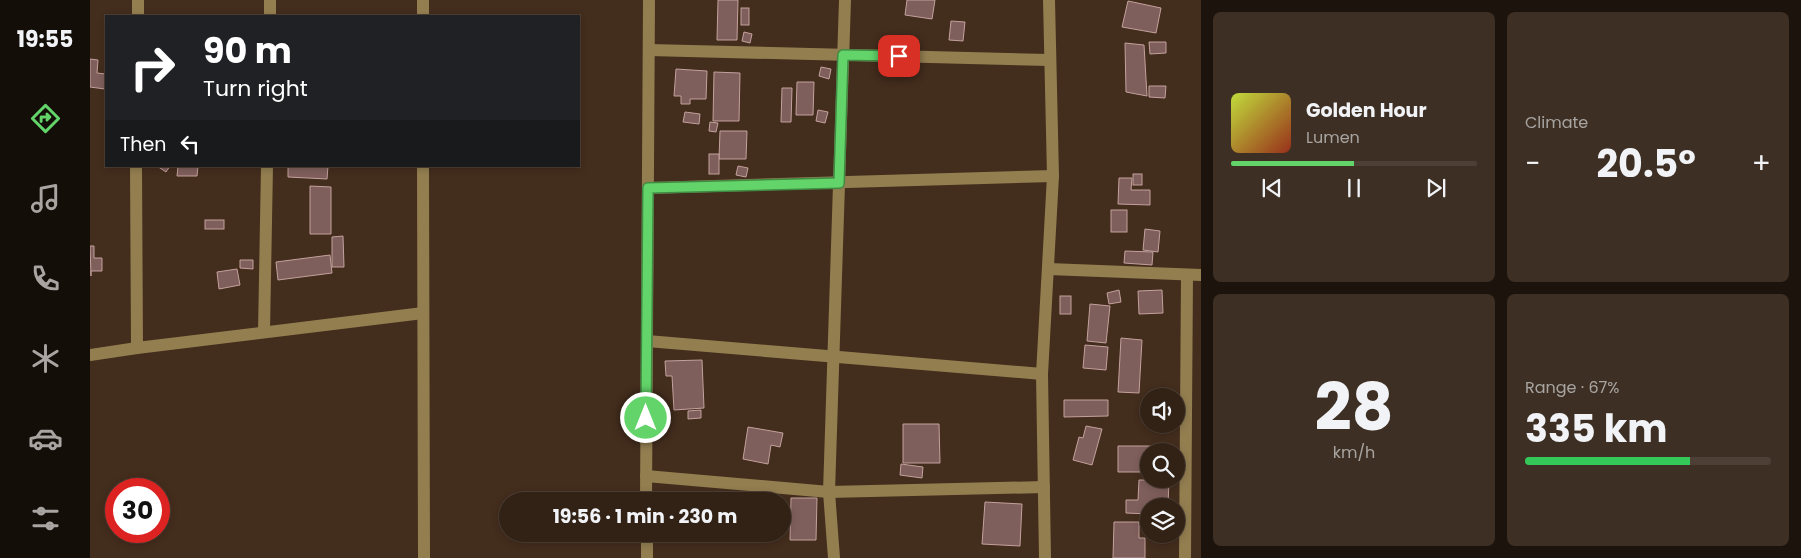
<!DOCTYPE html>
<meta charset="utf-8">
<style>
body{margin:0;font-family:Poppins,sans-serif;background:#3d2f23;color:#f1f3f6;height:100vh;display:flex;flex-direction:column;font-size:19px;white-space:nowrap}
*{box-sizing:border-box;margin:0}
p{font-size:16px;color:#a8a4a1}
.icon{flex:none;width:28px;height:28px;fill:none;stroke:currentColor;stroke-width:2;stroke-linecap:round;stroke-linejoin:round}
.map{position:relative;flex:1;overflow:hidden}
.drawer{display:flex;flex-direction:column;gap:12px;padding:12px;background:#1c130c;width:600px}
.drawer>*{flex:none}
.top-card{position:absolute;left:15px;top:15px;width:475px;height:152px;border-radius:0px;box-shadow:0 2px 8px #0003,0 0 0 1px #4d3f35;background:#202124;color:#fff;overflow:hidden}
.controls{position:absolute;left:1050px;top:388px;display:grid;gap:10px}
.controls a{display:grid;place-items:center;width:45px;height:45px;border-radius:50%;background:#322216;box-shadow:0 2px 8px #0003,0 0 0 1px #4d3f35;font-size:25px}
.speed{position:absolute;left:15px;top:478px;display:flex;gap:10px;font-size:25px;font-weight:700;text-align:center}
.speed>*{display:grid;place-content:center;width:65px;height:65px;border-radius:50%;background:#322216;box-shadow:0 2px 8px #0003,0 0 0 1px #4d3f35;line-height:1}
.speed .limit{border:8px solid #d22;background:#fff;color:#111}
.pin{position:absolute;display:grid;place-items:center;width:42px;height:42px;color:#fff;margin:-21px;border-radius:10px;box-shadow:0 2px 8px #0006}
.me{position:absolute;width:55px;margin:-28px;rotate:0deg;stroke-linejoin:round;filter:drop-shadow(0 0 4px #0008)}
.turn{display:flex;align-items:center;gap:18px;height:105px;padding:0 15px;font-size:22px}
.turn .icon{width:65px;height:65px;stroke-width:2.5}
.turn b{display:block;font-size:35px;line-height:42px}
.then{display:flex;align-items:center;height:48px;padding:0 15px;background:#0003;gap:10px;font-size:19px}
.big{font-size:38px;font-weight:700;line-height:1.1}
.drawer .tile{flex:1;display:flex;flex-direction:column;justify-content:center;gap:8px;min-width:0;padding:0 18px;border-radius:8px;background:#3d2f23}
.drawer .dial{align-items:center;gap:0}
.dial b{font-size:65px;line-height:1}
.song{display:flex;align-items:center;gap:15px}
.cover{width:60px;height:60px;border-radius:8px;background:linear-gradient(135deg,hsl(70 70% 55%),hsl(10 70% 35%))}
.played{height:5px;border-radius:2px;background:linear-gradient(90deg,#62d469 50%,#4d3f35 50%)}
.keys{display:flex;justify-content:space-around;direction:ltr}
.heat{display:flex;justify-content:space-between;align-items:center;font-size:28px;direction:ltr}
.charge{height:8px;border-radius:4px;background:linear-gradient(90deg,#34c759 67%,#4d3f35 0)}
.drawer .tiles{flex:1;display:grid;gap:12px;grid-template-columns:repeat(2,1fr)}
.trip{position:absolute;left:409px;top:492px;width:292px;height:50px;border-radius:25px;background:#322216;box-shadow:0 2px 8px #0003,0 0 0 1px #4d3f35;font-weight:700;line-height:50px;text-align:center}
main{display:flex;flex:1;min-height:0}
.tabs{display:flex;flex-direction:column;width:90px;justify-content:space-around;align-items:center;background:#140e09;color:#a8a4a1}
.tabs .icon{width:35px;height:35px}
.tabs .active{color:#62d469}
.tabs b{font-size:22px;color:#f1f3f6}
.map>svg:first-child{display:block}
</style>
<main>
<nav class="tabs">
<b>19:55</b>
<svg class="icon active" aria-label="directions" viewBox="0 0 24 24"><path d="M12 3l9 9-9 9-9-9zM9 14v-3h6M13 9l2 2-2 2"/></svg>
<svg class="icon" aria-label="music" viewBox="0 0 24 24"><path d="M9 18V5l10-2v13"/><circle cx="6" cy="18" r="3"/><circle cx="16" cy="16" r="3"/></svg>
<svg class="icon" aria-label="phone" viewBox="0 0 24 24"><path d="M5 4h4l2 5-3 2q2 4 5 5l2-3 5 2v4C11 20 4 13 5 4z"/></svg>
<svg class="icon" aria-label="climate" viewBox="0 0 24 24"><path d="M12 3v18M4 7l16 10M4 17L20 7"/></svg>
<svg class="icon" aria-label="car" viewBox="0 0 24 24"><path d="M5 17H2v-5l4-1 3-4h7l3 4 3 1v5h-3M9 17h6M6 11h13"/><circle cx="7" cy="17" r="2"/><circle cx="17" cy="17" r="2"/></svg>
<svg class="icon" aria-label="filters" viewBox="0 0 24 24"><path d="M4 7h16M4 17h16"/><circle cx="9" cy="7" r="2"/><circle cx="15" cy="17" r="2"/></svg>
</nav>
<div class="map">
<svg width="1111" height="558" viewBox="0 0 1111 558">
<rect width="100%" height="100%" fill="#432d1d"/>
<g fill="#7f5f5c" stroke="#c4a19d">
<path d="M628,0H648L647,40H627Z"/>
<path d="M817,0H845L842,19L815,15Z"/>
<path d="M1038,1L1071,8L1066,33L1032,27Z"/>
<rect x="651" y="8" width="8" height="17"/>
<path d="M861,21L875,22L873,41L859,40Z"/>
<path d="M654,32L662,34L660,43L652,41Z"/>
<path d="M1059,42H1076V53L1060,54Z"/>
<path d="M1035,43L1054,45L1057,96L1036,92Z"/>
<path d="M0,59L8,60L7,73L16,74L15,89L0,87Z"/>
<path d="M731,67L741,69L739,79L729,76Z"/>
<path d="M586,69L617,71L616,99H600V104H591V96H584Z"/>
<path d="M624,72L650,73L649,121H623Z"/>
<path d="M707,82H724L723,115H706Z"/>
<path d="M1059,86H1076L1075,98L1059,97Z"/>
<path d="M692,88H702L701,122H691Z"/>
<path d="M728,110L738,112L735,123L726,121Z"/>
<path d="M595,112L610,114L609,124L593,122Z"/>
<path d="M620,122L628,123L626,132L619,131Z"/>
<path d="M630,131H657L656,159H629Z"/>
<rect x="619" y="154" width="10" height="20"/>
<path d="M67,166H80L76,172Z"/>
<path d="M88,166H108L107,176H87Z"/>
<path d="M198,166H238L237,179L198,177Z"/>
<path d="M648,166L658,168L656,177L646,175Z"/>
<rect x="1043" y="174" width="9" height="11"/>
<path d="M1029,178H1042L1041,190H1060V205L1028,204Z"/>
<path d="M220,186L241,187V234H220Z"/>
<rect x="1021" y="210" width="16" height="22"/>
<rect x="115" y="220" width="19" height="9"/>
<path d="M1055,229L1070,231L1068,252L1053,250Z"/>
<path d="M253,236L254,267H242V237Z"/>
<path d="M0,246H4V258H12V271H1V276Z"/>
<path d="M1035,251L1063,252L1062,265L1034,263Z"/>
<path d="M240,255L242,273L188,280L186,262Z"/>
<path d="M150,260H163V269L150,268Z"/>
<path d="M147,269L150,285L129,289L127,272Z"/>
<path d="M1029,290L1031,302L1019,304L1017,293Z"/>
<path d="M1072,290L1073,313L1049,314L1048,291Z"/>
<rect x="970" y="296" width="11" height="18"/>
<path d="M1000,304L1020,306L1016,343L997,341Z"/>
<path d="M1031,338L1052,340L1049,393L1028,392Z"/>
<path d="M995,345L1018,347L1016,370L993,368Z"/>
<path d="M612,360L614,408L584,410L582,376H576L575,361Z"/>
<path d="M974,400H1018V416L974,417Z"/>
<path d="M611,410V418L598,419V411Z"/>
<path d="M813,424H849L850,463H813Z"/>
<path d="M996,426L1012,429L1002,465L983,460L989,437L993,438Z"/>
<path d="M658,427L693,433L690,447L681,445L678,464L653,459Z"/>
<path d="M1028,446H1062V451H1059V472H1028Z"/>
<path d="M811,464L833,467L832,478L810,475Z"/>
<path d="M1049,480H1079L1078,506H1059V514L1036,513V500H1048Z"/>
<path d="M701,498H727L726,540H700Z"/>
<path d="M895,502L932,504L930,546L892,544Z"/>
<path d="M1024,522H1049V538H1055V558H1023Z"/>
</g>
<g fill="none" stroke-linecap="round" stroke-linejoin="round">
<g stroke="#937e50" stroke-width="12">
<path d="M333,0V16"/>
<path d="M48,16V0"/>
<path d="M180,16V0"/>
<path d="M559,50L959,60"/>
<path d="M46,166L47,348"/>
<path d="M333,166L334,558"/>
<path d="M558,188L963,176"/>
<path d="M959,269L1111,275"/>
<path d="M174,332L177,166"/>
<path d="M557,341L952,374"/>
<path d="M0,355L47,348L333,313"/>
<path d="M556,476L739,492L954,487"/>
<path d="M556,501L559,0"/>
<path d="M557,534V558"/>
<path d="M744,558L739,492L755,0"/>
<path d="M955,558L952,374L963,176L959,0"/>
<path d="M1095,558L1097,275"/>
</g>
</g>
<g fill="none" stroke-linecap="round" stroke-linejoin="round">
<defs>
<path id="route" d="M556,418L558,188L749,183L753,55L809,56"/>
</defs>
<use href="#route" stroke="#408a44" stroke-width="12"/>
<use href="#route" stroke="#62d469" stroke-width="9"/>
</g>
</svg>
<div class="controls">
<a><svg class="icon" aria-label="sound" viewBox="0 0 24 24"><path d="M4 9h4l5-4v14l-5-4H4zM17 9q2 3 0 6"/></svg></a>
<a><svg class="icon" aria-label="search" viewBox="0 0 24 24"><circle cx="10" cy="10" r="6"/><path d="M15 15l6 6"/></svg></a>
<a><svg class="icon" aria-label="layers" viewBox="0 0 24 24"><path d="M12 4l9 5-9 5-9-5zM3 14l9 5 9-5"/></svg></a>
</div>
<div class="speed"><div class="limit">30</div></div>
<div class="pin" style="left:809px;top:56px;background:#d93025"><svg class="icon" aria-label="arrive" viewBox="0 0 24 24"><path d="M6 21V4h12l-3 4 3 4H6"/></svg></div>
<svg class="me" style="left:556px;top:418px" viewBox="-20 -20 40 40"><circle r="17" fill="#62d469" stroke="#fff" stroke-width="3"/><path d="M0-11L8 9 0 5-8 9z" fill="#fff"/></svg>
<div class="trip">19:56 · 1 min · 230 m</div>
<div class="top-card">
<div class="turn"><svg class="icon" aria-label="right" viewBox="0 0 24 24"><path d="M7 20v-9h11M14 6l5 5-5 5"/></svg><div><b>90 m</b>Turn right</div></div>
<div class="then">Then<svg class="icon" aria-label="left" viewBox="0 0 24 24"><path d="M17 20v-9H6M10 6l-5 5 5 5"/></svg></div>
</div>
</div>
<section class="drawer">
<div class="tiles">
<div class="tile">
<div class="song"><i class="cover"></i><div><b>Golden Hour</b><p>Lumen</p></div></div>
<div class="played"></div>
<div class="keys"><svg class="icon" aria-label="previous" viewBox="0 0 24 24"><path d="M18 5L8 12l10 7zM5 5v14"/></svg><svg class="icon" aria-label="pause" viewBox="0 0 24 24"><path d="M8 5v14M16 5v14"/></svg><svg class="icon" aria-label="next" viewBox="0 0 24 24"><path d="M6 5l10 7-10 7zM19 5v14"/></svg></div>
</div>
<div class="tile"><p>Climate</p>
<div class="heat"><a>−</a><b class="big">20.5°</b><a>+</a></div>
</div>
<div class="tile dial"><b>28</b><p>km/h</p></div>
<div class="tile"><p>Range · 67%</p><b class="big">335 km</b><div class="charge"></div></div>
</div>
</section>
</main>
